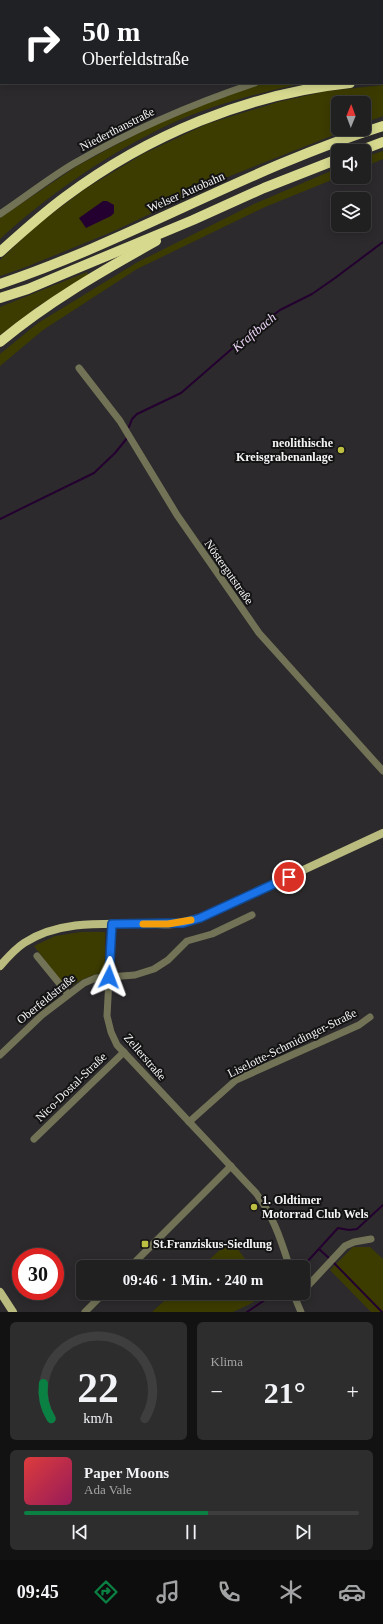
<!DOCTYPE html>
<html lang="de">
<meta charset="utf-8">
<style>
body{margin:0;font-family:"Times New Roman",serif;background:#2d2d2e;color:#f1f3f6;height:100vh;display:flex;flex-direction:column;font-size:15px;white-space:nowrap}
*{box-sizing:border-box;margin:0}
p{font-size:13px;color:#a2a3a5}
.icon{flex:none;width:22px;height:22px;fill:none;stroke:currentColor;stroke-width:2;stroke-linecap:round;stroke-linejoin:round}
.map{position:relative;height:1312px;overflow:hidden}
.side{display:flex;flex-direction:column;gap:10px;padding:10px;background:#121212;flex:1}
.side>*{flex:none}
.guide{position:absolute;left:0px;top:0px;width:383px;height:84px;box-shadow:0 2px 10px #0003,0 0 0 1px #3e3e3f;background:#202124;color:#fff;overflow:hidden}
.needle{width:26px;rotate:1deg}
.fabs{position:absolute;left:331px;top:96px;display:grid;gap:8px}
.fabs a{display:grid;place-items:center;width:40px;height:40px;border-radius:6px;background:#212021;box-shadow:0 2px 10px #0003,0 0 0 1px #3e3e3f;font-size:20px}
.speed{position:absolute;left:12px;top:1248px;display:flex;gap:8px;font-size:20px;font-weight:700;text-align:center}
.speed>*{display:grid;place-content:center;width:52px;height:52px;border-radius:50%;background:#212021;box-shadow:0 2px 10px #0003,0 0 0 1px #3e3e3f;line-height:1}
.speed .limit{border:6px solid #d22;background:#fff;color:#111}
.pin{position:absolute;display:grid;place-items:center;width:34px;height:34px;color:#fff;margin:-17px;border:2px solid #fff;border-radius:50%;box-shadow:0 1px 4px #0007}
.me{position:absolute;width:44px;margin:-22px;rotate:3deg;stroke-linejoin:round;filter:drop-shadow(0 0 3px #0008)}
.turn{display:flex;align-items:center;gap:14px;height:84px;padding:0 16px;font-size:18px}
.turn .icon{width:52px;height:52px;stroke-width:2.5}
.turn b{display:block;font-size:28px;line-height:34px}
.big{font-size:30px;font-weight:700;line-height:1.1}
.side .tile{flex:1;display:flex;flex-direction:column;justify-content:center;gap:6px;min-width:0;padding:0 14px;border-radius:6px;background:#2d2d2e}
.side .dial{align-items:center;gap:0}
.dial svg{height:104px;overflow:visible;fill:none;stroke:#3e3e3f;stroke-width:7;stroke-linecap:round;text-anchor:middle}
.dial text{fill:#f1f3f6;stroke:none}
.song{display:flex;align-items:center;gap:12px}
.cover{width:48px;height:48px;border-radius:6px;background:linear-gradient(135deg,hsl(0 70% 55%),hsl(330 70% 35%))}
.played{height:4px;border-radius:2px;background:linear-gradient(90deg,#0b8043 55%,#3e3e3f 55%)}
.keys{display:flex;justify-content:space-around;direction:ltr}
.heat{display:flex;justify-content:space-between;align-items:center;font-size:22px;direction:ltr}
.side .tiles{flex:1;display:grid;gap:10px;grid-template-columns:1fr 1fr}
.tile:last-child{grid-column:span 2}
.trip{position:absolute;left:76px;top:1260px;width:234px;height:40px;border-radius:6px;background:#212021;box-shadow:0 2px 10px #0003,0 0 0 1px #3e3e3f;font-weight:700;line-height:40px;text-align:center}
.dock{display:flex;height:64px;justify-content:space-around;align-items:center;background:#0d0d0d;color:#a2a3a5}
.dock .icon{width:28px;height:28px}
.dock .current{color:#0b8043}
.dock b{font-size:18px;color:#f1f3f6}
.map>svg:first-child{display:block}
</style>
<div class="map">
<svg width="383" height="1312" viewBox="0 0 383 1312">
<rect width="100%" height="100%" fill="#2c2a2c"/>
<g fill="#3c3c01">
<path d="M263,83H303C258,93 212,105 170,124C109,153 50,193 0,239V218L77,166L112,147L180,112L250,86Z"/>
<path d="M383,85V116L364,123V103H338V129H349L230,176L114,231L26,267L0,276V260L37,225L85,189L143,154L207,124L278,102L327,91Z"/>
<path d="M383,151V159L364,167V157Z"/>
<path d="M338,168L339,177L265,207L137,269L43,330L0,366V354L38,323L136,263L254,204Z"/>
<path d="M87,272L88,275L37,307L0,335V307Z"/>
<path d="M81,932H105V972C90,975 80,980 67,989L34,946L55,936Z"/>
<path d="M231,1240L251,1267H201Z"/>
<path d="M353,1247H370L383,1259V1312H371L330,1270Z"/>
<path d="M173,1293H267L250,1304L233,1312H152Z"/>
</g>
<path fill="#240030" d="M103,201H107L114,205V213L111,216L86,228L79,218Z"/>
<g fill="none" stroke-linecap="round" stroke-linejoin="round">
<g stroke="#240030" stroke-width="2">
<path d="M129,427L132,419L137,414L181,393L250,333L280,310L312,294L335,278L383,242"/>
<path d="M0,519L94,473L115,453L128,437"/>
<path d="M319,1249L330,1259"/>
<path d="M333,1262L382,1312"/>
<path d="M303,1270L306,1263L338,1228L349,1230L357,1229L383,1205"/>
<path d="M247,1312L275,1293"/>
</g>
<g stroke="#727356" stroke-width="7">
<path d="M382,59H383"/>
<path d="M0,214C24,198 48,179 73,164C130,131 192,104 255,83"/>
<path d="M79,368L120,421L177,515L259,633L383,771"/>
<path d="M112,924L107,1016L111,1032L117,1045L256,1193C272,1214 280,1237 288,1262V1267"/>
<path d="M37,956L68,994"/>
<path d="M0,1055L42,1015L84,983L96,978L135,975L154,969L168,960L187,941L212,934L252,915"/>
<path d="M189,1122L236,1080L359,1025L370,1017"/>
<path d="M34,1139L124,1052"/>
<path d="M130,1267L231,1166"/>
<path d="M303,1291L345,1246L354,1242L371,1239"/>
<path d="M293,1293L301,1312"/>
<path d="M85,1312L104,1293"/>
</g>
<g stroke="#babc7f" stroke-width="8">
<path d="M0,966C7,958 15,949 24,943C60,919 108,924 149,924C160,924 171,925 182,923C188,922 194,919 200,918L383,833"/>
<path d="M0,1292L13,1312"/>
</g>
<g stroke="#d6d98e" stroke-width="10">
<path d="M382,80H383"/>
<path d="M359,151L383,142"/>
<path d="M0,252C21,233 42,214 65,197C148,135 247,94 350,83"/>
<path d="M0,284C131,240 251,167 383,126"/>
<path d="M0,298L28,289L73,270L193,220L264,188L338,159"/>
<path d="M0,342C48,302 102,271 156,241"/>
</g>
</g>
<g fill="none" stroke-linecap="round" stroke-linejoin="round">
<defs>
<path id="route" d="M109,977L112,924L183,923L200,918L289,877"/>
</defs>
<use href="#route" stroke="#114b97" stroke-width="10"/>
<use href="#route" stroke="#1a73e8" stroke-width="7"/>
<path stroke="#f59e0b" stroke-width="7" d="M143,924H168L191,920"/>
</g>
<g fill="#bdbf43" stroke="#141314" stroke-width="1.5">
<circle cx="341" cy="450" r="4"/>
<circle cx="254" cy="1207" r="4"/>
<rect x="141" y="1240" width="8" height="8" rx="2"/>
</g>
<g text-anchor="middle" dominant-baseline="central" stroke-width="4" stroke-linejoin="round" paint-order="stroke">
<g font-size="12" fill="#f5f4f6" stroke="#141314">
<text transform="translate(117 129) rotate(-27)">Niederthanstraße</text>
<text transform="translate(186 192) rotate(-24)">Welser Autobahn</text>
<text transform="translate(229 572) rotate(55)">Nöstergutstraße</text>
<text transform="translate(46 999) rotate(-39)">Oberfeldstraße</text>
<text transform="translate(292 1043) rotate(-26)">Liselotte-Schmidinger-Straße</text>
<text transform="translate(145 1057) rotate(49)">Zellerstraße</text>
<text transform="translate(71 1087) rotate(-44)">Nico-Dostal-Straße</text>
</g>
<g font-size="12" font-weight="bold" fill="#f5f4f6" stroke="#141314" text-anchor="start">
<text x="333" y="443" text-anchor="end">neolithische<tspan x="333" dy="14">Kreisgrabenanlage</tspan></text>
<text x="262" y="1200">1. Oldtimer<tspan x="262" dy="14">Motorrad Club Wels</tspan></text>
<text x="153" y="1244">St.Franziskus-Siedlung</text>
</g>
<g font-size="13" font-style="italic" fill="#ebd5f5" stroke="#141314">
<text transform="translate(254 332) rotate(-40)">Kraftbach</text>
</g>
</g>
</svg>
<div class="fabs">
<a><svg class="needle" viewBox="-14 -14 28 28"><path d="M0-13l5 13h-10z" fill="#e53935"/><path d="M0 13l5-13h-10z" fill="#a2a3a5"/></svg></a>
<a><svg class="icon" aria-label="sound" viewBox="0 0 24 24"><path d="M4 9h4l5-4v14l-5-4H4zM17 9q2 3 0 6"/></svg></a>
<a><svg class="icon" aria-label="layers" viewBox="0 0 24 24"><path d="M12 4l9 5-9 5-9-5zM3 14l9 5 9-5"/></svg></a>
</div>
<div class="speed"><div class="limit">30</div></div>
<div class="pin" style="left:289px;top:877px;background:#d93025"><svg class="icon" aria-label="arrive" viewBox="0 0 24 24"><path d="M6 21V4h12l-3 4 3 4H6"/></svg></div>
<svg class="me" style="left:109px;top:977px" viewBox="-20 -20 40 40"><path d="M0-17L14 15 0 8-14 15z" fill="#1a73e8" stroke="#fff" stroke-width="4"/></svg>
<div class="trip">09:46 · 1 Min. · 240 m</div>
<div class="guide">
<div class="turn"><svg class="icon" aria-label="right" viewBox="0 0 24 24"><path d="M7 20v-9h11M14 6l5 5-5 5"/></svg><div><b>50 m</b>Oberfeldstraße</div></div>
</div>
</div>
<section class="side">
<div class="tiles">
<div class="tile dial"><svg viewBox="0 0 100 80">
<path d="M14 69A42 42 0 1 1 86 69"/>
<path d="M14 69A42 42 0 0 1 8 42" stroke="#0b8043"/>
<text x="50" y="56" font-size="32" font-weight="700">22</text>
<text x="50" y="72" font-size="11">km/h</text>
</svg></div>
<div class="tile"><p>Klima</p>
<div class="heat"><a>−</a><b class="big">21°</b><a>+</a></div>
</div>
<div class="tile">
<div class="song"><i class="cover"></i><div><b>Paper Moons</b><p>Ada Vale</p></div></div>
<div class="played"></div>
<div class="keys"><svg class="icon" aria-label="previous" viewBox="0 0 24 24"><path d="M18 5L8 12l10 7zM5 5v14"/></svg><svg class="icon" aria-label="pause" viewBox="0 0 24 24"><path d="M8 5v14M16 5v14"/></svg><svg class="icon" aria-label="next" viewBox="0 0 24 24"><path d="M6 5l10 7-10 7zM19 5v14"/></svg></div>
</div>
</div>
</section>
<nav class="dock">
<b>09:45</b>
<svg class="icon current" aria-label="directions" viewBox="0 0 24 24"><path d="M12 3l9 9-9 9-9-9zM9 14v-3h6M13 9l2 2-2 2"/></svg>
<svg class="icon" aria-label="music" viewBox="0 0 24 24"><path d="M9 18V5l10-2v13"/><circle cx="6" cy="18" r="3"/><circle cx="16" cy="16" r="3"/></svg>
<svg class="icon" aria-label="phone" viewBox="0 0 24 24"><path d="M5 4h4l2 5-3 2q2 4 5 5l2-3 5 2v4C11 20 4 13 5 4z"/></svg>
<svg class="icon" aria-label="climate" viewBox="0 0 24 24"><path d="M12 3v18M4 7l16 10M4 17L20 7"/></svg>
<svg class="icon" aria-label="car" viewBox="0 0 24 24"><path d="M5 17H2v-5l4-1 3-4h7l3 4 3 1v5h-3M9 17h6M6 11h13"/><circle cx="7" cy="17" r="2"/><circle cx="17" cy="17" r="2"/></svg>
</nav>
